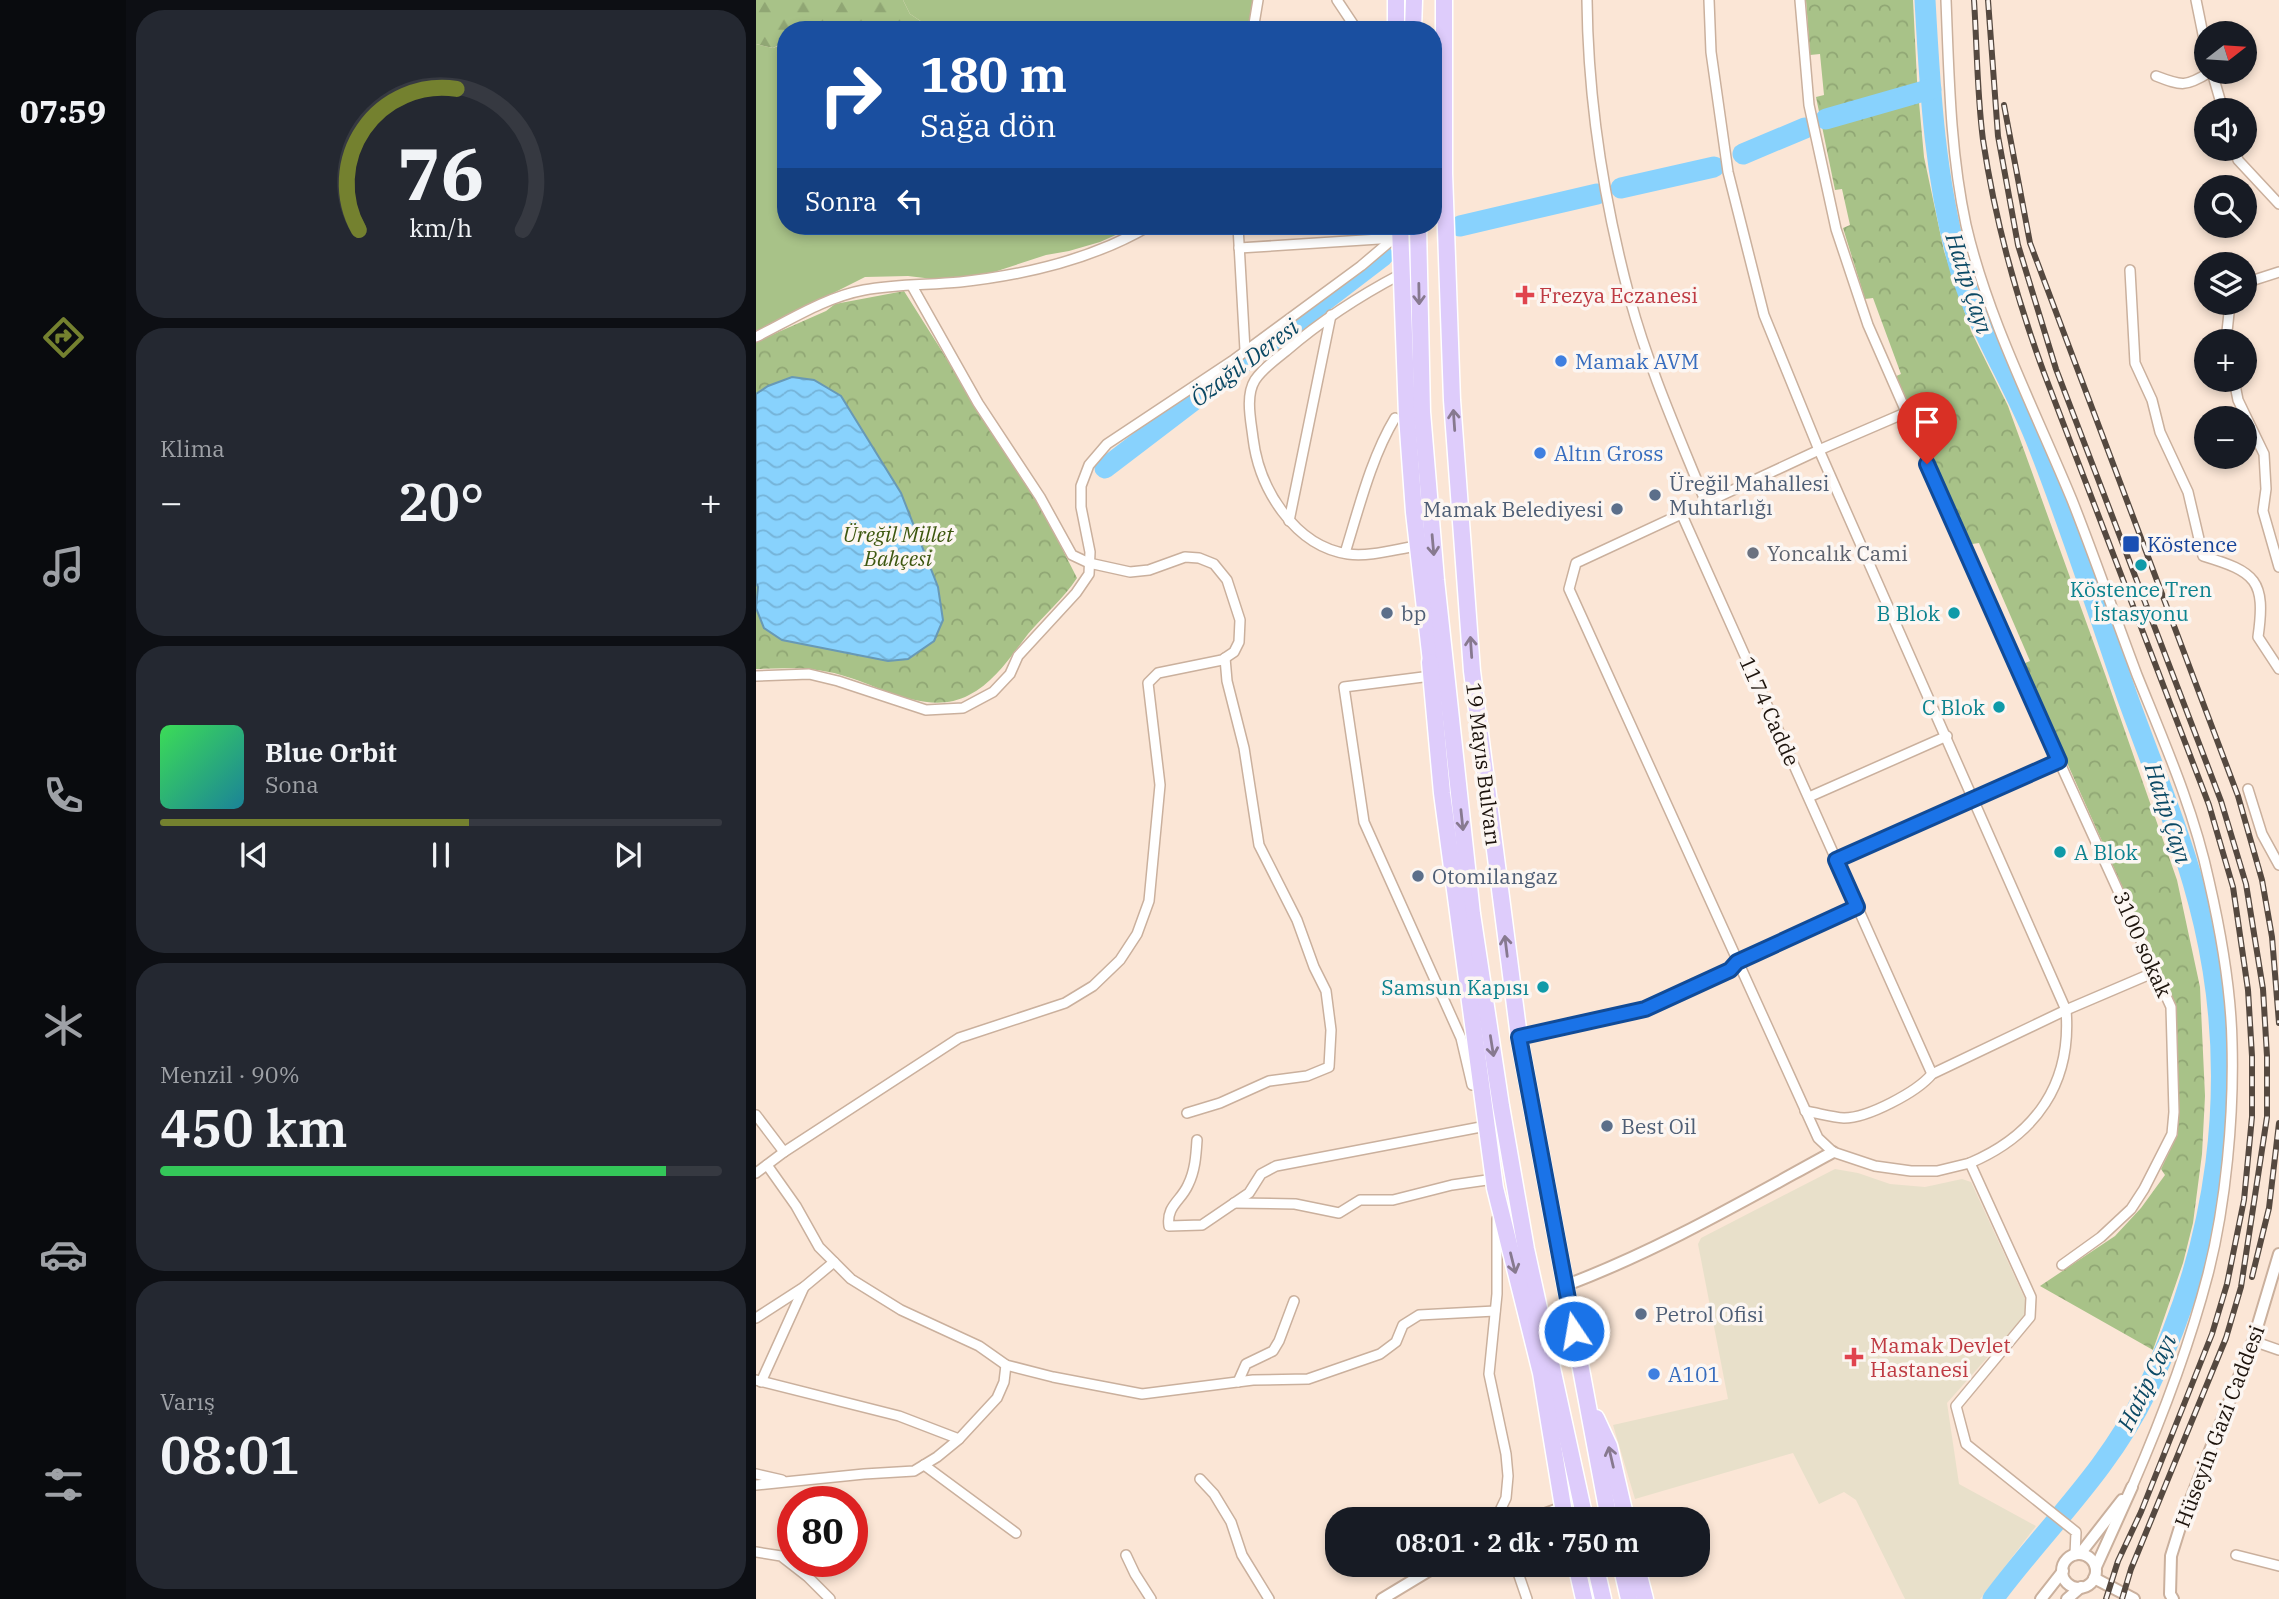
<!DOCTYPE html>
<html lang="tr">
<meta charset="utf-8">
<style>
body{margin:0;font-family:"IBM Plex Serif",serif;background:#242831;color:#f1f3f6;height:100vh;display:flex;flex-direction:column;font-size:26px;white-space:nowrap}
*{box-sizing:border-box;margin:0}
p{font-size:23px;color:#9ea1a6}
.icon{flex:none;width:38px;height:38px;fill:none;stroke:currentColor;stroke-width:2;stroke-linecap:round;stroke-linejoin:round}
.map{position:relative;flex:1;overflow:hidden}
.panel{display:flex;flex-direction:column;gap:10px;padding:10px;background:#0d0f14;width:630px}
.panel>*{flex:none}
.hud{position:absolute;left:21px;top:21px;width:665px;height:214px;border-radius:28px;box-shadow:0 4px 10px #0003;background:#1a4fa0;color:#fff;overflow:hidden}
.needle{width:46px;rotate:73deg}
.fabs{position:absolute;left:1438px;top:21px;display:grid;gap:14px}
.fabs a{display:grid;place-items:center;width:63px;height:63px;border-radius:50%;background:#171b24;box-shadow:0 4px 10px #0003;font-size:35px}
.speed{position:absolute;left:21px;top:1486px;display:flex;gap:14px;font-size:35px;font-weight:700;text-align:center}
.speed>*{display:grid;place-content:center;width:91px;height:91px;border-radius:50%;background:#171b24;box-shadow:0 4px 10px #0003;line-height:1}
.speed .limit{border:10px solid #d22;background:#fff;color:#111}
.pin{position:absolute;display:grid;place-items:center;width:60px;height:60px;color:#fff;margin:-72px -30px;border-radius:50% 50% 50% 0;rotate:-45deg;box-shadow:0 0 7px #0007}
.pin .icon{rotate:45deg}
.me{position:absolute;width:77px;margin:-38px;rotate:348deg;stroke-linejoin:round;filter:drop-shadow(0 0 5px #0008)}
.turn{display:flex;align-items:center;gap:24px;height:147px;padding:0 28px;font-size:32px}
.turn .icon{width:91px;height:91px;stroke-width:2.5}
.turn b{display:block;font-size:49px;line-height:60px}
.then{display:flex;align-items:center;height:66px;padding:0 28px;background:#0003;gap:14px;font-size:26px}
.big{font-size:52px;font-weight:600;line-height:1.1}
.panel .card{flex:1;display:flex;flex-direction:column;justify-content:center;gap:10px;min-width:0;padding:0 24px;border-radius:28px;background:#242831}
.panel .dial{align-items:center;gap:0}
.dial svg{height:182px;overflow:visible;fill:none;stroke:#363941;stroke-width:7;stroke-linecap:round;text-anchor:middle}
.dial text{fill:#f1f3f6;stroke:none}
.song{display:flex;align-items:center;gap:21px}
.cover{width:84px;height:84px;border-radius:10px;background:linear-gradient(135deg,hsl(130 70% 55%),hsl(190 70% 35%))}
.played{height:7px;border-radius:4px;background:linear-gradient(90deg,#74812f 55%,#363941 55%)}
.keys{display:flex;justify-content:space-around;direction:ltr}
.heat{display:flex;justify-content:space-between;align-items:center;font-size:38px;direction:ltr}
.charge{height:10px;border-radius:5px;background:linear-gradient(90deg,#34c759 90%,#363941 0)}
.trip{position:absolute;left:569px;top:1507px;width:385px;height:70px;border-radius:28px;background:#171b24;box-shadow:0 4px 10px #0003;font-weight:600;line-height:70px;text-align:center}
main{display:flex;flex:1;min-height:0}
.dock{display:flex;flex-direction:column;width:126px;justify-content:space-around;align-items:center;background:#090b0e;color:#9ea1a6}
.dock .icon{width:49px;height:49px}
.dock .current{color:#74812f}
.dock b{font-size:32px;color:#f1f3f6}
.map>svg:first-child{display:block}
</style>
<main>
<nav class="dock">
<b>07:59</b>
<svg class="icon current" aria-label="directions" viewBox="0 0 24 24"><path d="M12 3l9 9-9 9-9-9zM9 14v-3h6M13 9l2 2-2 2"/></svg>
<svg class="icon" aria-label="music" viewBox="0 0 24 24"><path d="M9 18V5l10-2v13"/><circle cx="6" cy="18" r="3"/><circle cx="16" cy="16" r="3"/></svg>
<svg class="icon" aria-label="phone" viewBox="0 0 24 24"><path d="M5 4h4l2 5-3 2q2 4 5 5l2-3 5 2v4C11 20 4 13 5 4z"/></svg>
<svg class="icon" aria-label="climate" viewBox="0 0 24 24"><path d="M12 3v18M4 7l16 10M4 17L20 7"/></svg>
<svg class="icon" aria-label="car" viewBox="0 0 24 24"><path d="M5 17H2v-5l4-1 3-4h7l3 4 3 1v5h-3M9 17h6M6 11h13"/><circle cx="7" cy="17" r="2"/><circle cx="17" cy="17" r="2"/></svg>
<svg class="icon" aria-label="filters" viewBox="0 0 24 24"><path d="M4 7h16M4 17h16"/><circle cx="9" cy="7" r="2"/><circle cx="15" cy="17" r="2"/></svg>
</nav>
<section class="panel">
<div class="card dial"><svg viewBox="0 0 100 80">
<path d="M14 69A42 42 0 1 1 86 69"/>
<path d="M14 69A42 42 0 0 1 57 7" stroke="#74812f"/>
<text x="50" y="56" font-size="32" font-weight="700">76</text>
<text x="50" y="72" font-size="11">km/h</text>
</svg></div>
<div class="card"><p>Klima</p>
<div class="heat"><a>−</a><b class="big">20°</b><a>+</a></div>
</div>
<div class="card">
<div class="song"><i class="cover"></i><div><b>Blue Orbit</b><p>Sona</p></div></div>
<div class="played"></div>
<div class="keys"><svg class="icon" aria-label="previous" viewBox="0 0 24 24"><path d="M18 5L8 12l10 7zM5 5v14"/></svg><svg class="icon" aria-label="pause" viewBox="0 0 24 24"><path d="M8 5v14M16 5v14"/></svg><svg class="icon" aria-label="next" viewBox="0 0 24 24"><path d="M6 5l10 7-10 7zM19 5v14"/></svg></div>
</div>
<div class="card"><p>Menzil · 90%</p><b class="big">450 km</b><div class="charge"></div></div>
<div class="card"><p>Varış</p><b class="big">08:01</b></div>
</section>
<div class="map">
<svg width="1523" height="1599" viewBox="0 0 1523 1599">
<defs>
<pattern id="forest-firs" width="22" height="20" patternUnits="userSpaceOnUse" patternTransform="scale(1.75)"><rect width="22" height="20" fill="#a8c288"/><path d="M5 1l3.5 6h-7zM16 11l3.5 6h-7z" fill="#90a674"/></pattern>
<pattern id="park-crowns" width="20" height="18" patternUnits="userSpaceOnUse" patternTransform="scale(1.75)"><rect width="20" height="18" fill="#a8c288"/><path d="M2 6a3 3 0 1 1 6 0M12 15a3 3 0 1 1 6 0" fill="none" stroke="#90a674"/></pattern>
<pattern id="water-waves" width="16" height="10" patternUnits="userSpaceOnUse" patternTransform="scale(1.75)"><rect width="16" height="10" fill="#88d2fd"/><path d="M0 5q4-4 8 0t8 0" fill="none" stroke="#75b3d8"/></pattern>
</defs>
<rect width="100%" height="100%" fill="#fbe6d6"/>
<path fill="#e8e0ca" d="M1079,1169L1102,1173L1134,1184L1169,1187L1206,1179L1215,1182L1270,1301L1269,1315L1191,1403L1203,1484L1280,1526L1224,1599H1149L1100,1500L1088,1492L1063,1504L1037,1453L879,1499L857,1425L972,1399L942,1244L945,1238Z"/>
<g fill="#a8c288">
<path d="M147,0H498L493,30H178L154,14Z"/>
<path d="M30,37V226H380L344,242L313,251L290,255L232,274L185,280L152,276L109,277L0,332V44L17,48L25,45Z"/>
</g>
<path fill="url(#forest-firs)" d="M0,0H147L154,14L178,30H146L143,28L129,30H43L33,28L30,30C30,40 26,44 17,48L0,44Z"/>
<g fill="url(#park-crowns)">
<path d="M1050,0H1157L1161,80L1168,157L1188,251L1215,331L1252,406L1349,674L1421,880L1444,987L1449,1096L1446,1154L1437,1223L1427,1263L1397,1350L1284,1286L1359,1236L1385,1208L1409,1175L1405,1169L1422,1134L1421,1027L1419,1005L1267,664L1274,661L1223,543L1216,544L1138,377L1145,374L1117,298L1109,299L1087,228L1094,225L1086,189L1079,190L1060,97L1068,95L1064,54L1054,55Z"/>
<path d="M148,291L288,513L321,578C307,599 288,615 272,634C255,656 239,682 213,695C172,717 125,686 85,675C58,667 28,668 0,669V342L70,311L79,304Z"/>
</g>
<path fill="url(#water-waves)" stroke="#6899b5" stroke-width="2" d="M36,377L58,380L85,396L145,493L182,587L187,620L178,641L152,659L132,661L26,640L8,628L0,608L2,587L0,583V394L12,386Z"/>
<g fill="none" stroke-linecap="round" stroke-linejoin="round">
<g stroke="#88d2fd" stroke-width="21">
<path d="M1169,0C1174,92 1179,183 1205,272C1223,330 1256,381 1279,437C1313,522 1341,609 1371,696C1398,771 1430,846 1448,924C1485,1084 1462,1246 1390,1392C1352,1471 1288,1530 1237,1599"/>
<path d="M1070,119L1175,89"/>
<path d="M987,154L1049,128"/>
<path d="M865,188L958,167"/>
<path d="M704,226L841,194"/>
<path d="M349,468L627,256"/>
</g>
<defs>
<g id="minor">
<path d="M581,0L601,30"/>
<path d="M831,0C832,101 848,202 874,299C893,369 923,436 950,503"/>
<path d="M953,0L955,52L972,172L1008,315L1063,450L1310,1010C1316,1083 1280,1135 1214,1163"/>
<path d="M1044,0L1053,105L1080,229L1112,325L1303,761L1415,1007L1418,1112L1416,1134L1388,1189L1375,1209L1345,1237L1306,1265"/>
<path d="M1190,0C1193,75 1194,151 1210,225C1232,320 1279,410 1316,500C1339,558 1359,617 1381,675C1408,742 1438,810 1453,881C1465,933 1475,989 1476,1043C1478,1115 1470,1204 1452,1274C1433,1347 1406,1418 1376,1487"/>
<path d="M1440,0L1451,54"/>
<path d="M497,30L502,0"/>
<path d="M1456,72L1467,110"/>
<path d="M1400,76C1426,86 1430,87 1454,72"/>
<path d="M1479,149L1482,160L1523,204"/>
<path d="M482,226L489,350"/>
<path d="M483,248L639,238"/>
<path d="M1374,270L1379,363L1396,400L1404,432L1432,492L1447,556C1500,572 1510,580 1502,637L1523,669"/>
<path d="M645,274C603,296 566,320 530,351C520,359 506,369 499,380C489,396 495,421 497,438C503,488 538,546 592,554C614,557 640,549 661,546"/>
<path d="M1489,286L1495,281L1523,272"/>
<path d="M0,337C34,320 70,297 108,290C139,284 173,285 204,282C268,275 337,259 393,226"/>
<path d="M1470,341L1473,313L1477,303"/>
<path d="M1478,380L1482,400L1508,454L1510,489L1507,511L1523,567"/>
<path d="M1149,413L1063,450L820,563L813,589L1062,1138L1077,1152L1119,1166L1155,1171H1181L1214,1163L1275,1297L1274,1317L1200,1406L1210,1444L1320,1532L1319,1555"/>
<path d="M926,515L1176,1074"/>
<path d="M533,521L575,315"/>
<path d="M589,553C603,508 615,458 639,418"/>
<path d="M0,676L53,674L82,681L170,710L207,708L237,692L254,674L262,656L320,593L333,574L334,552L325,507V486L333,465L351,444L476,361L605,266L638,238"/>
<path d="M675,676L588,687L608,822L705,1038L716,1085"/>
<path d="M1492,789L1506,834L1523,865"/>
<path d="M1053,797L1191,736"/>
<path d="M1080,860L1303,761"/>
<path d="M763,1037L889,1009L974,970L981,962L1101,907"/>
<path d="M1049,1111C1062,1113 1075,1117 1088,1118C1112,1118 1161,1092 1176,1074L1310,1010L1399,972"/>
<path d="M431,1113L464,1103L513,1081L551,1076L573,1067L575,1030L570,991L558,967L541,920L503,845L488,748L471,681L469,658"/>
<path d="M0,1115L28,1152"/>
<path d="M441,1140C440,1156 439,1171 432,1185C425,1201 410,1206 413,1226L446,1225L493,1193L505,1174L520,1166L730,1126"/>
<path d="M11,1165L40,1206L63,1247L95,1279L145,1310L223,1346L250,1365L297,1377L386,1394L497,1380L552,1379L624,1354L640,1342L647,1325L663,1315L739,1311"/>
<path d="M0,1173L28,1152L203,1038L309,1003L337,986L364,960L381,934L393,901L404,785L392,683L402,673L466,660L478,652L483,642L484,620L471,580L458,564L443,558L429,557L393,570L374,572L333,563L316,555L284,497L222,403L156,286"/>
<path d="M478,1203L539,1204L583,1213L604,1200H637L696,1185L738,1179"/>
<path d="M0,1318L48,1287L78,1262"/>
<path d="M1497,1341L1523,1350"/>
<path d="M0,1380L143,1416L203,1439"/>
<path d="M5,1382L48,1287"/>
<path d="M482,1382L490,1364L517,1351L523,1341L538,1301"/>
<path d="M168,1465L260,1533"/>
<path d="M0,1474L26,1480"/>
<path d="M444,1479L458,1494L475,1522L486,1555L513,1599"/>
<path d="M0,1485L108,1474L158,1471L181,1457L203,1439L241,1398L248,1382L250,1365"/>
<path d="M740,1519L750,1498L752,1476L750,1454L733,1374L741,1294V1219"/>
<path d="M0,1552L25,1556L52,1577L74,1599"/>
<path d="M370,1555L379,1574L395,1599"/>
<path d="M1480,1555L1523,1566"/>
<path d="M759,1564L771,1599"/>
</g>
<g id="tertiary">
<path d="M808,1286C902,1251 989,1200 1077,1152"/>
<path d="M775,1519L808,1507"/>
<path d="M1324,1554L1366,1500"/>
<circle cx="1323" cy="1571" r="17"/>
<path d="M1340,1567L1376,1487"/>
<path d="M1338,1578L1378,1599"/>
<path d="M626,1599L684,1564"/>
<path d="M1285,1599L1307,1571"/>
<path d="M1311,1599L1325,1587"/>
<path d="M1417,1599L1414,1594L1415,1556L1425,1524L1497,1341L1523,1254"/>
</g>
<g id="trunk">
<path d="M688,0V173L696,400L716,671L763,1037L853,1519"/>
<path d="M640,30V0"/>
<path d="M657,30L658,0"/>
<path d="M644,226L651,416L658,512L676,670"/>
<path d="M662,226L666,412L680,580L716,914L745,1106L770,1249L829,1519"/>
<path d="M674,662L686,793L739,1188L785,1373L809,1519"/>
<path d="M840,1418L853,1446L870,1519"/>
<path d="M820,1564L828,1599"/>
<path d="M839,1564L847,1599"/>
<path d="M865,1564L873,1599"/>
<path d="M880,1564L889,1599"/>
</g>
</defs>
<use href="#minor" stroke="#cab09d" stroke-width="12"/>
<use href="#tertiary" stroke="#cab09d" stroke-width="14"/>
<use href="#trunk" stroke="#fff" stroke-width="19"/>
<use href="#minor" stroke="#fff" stroke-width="9"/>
<use href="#tertiary" stroke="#fff" stroke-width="10"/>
<use href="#trunk" stroke="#deccfb" stroke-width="16"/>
<defs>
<g id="rail">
<path d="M1218,0C1221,46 1221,94 1227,140C1239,220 1260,297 1288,373L1453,805L1477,887L1492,990L1496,1056V1117L1488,1200L1471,1284L1456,1334L1385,1512L1362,1561L1350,1599"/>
<path d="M1232,0L1242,136L1262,245L1300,369L1465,801L1490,884L1507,989L1511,1056V1117L1485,1287L1470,1338L1375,1569L1366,1599"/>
<path d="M1248,105L1274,243L1482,796L1506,880L1516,937L1523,1023"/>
<path d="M1496,1277L1513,1208L1523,1123"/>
</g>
</defs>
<use href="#rail" stroke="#554940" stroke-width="6"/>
<use href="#rail" stroke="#fcf6f2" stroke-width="3.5" stroke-dasharray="10" stroke-linecap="butt"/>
</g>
<defs><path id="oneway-shaft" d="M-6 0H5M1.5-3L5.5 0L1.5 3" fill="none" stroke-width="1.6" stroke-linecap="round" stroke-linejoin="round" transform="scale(1.75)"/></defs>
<g stroke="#87798f">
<use href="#oneway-shaft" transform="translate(663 294) rotate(89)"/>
<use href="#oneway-shaft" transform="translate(698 420) rotate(-94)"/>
<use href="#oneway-shaft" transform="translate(677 545) rotate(85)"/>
<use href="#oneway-shaft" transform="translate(715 647) rotate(-94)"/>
<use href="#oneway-shaft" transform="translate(706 820) rotate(84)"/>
<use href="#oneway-shaft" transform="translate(750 946) rotate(-97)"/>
<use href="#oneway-shaft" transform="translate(736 1046) rotate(81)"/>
<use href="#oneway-shaft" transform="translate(757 1263) rotate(76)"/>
<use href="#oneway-shaft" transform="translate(855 1457) rotate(-103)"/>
</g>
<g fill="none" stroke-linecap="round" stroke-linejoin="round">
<defs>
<path id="route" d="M818,1331L763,1037L889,1009L974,970L981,962L1101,907L1080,860L1303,761L1171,464"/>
</defs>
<use href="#route" stroke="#114b97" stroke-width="18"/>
<use href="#route" stroke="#1a73e8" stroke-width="12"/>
</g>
<g fill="#e0444e" stroke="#fcf6f2" stroke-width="2.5">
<path d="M765.5 284.5h7v7h7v7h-7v7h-7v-7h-7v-7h7z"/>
<path d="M1094.5 1346.5h7v7h7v7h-7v7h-7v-7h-7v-7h7z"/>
</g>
<g fill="#3f7fe0" stroke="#fcf6f2" stroke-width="2.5">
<circle cx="805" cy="361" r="7"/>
<circle cx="784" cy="453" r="7"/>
<circle cx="898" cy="1374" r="7"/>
</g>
<g fill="#5c6f8a" stroke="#fcf6f2" stroke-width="2.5">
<circle cx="899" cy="495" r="7"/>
<circle cx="861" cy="509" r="7"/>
<circle cx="631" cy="613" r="7"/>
<circle cx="662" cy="876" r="7"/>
<circle cx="851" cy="1126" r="7"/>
<circle cx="885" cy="1314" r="7"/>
</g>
<rect fill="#1a4fb4" stroke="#fcf6f2" stroke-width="2.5" x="1366" y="535" width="18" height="18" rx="3.5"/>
<circle fill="#6b7280" stroke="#fcf6f2" stroke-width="2.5" cx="997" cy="553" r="7"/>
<g fill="#0f9aa8" stroke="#fcf6f2" stroke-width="2.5">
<circle cx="1385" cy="565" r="7"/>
<circle cx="1198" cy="613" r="7"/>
<circle cx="1243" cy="707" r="7"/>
<circle cx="1304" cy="852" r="7"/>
<circle cx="787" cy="987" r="7"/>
</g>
<g text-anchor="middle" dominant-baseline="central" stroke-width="7" stroke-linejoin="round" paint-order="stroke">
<g font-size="21" fill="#be3a42" stroke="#fcf6f2" text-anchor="start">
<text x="783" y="295">Frezya Eczanesi</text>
<text x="1114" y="1345">Mamak Devlet<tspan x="1114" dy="24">Hastanesi</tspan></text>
</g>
<g font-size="21" fill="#366cbe" stroke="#fcf6f2" text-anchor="start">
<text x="819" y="361">Mamak AVM</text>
<text x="798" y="453">Altın Gross</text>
<text x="912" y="1374">A101</text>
</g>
<g font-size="21" fill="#4e5e75" stroke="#fcf6f2" text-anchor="start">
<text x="913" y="483">Üreğil Mahallesi<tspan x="913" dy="24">Muhtarlığı</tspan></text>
<text x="847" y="509" text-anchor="end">Mamak Belediyesi</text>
<text x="645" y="613">bp</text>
<text x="676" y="876">Otomilangaz</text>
<text x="865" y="1126">Best Oil</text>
<text x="899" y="1314">Petrol Ofisi</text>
</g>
<g font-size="21" font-style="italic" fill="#3d570f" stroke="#fcf6f2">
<text x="142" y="534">Üreğil Millet<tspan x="142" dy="24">Bahçesi</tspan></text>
</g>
<g font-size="21" fill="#164399" stroke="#fcf6f2" text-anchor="start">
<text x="1391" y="544">Köstence</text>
</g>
<g font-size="21" fill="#5b616d" stroke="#fcf6f2" text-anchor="start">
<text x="1011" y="553">Yoncalık Cami</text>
</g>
<g font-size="21" fill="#0d838f" stroke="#fcf6f2" text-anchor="end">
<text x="1385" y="589" text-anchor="middle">Köstence Tren<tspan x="1385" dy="24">İstasyonu</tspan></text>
<text x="1184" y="613">B Blok</text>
<text x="1229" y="707">C Blok</text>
<text x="1318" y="852" text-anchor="start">A Blok</text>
<text x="773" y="987">Samsun Kapısı</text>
</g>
<g font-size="21" fill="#1c130c" stroke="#fcf6f2">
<text transform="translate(1014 711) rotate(66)">1174 Cadde</text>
<text transform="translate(728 764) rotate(83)">19 Mayıs Bulvarı</text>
<text transform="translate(1387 944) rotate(66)">3100 sokak</text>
<text transform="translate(1463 1426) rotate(-69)">Hüseyin Gazi Caddesi</text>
</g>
<g font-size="23" font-style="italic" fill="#0a4864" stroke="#fcf6f2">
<text transform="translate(1214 283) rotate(72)">Hatip Çayı</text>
<text transform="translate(488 362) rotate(-37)">Özağıl Deresi</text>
<text transform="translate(1413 813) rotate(72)">Hatip Çayı</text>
<text transform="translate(1390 1382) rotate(-64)">Hatip Çayı</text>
</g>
</g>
</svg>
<div class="fabs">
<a><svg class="needle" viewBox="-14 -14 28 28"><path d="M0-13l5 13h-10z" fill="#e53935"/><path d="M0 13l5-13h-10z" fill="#9ea1a6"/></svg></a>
<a><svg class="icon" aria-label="sound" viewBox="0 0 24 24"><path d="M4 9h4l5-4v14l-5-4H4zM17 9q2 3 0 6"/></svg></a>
<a><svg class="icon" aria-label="search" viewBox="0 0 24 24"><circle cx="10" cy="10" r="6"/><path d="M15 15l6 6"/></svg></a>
<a><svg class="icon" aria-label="layers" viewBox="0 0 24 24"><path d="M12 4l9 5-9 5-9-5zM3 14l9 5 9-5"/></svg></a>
<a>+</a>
<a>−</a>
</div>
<div class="speed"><div class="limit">80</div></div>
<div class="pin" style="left:1171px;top:464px;background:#d93025"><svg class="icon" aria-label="arrive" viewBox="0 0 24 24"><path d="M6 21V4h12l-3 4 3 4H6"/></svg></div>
<svg class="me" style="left:818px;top:1331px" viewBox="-20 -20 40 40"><circle r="17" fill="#1a73e8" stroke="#fff" stroke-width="3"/><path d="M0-11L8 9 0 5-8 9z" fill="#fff"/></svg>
<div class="trip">08:01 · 2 dk · 750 m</div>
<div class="hud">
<div class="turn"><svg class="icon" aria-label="right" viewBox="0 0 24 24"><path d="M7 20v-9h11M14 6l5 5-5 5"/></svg><div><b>180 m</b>Sağa dön</div></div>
<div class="then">Sonra<svg class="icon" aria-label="left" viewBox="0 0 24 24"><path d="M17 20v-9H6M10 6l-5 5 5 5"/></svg></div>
</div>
</div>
</main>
